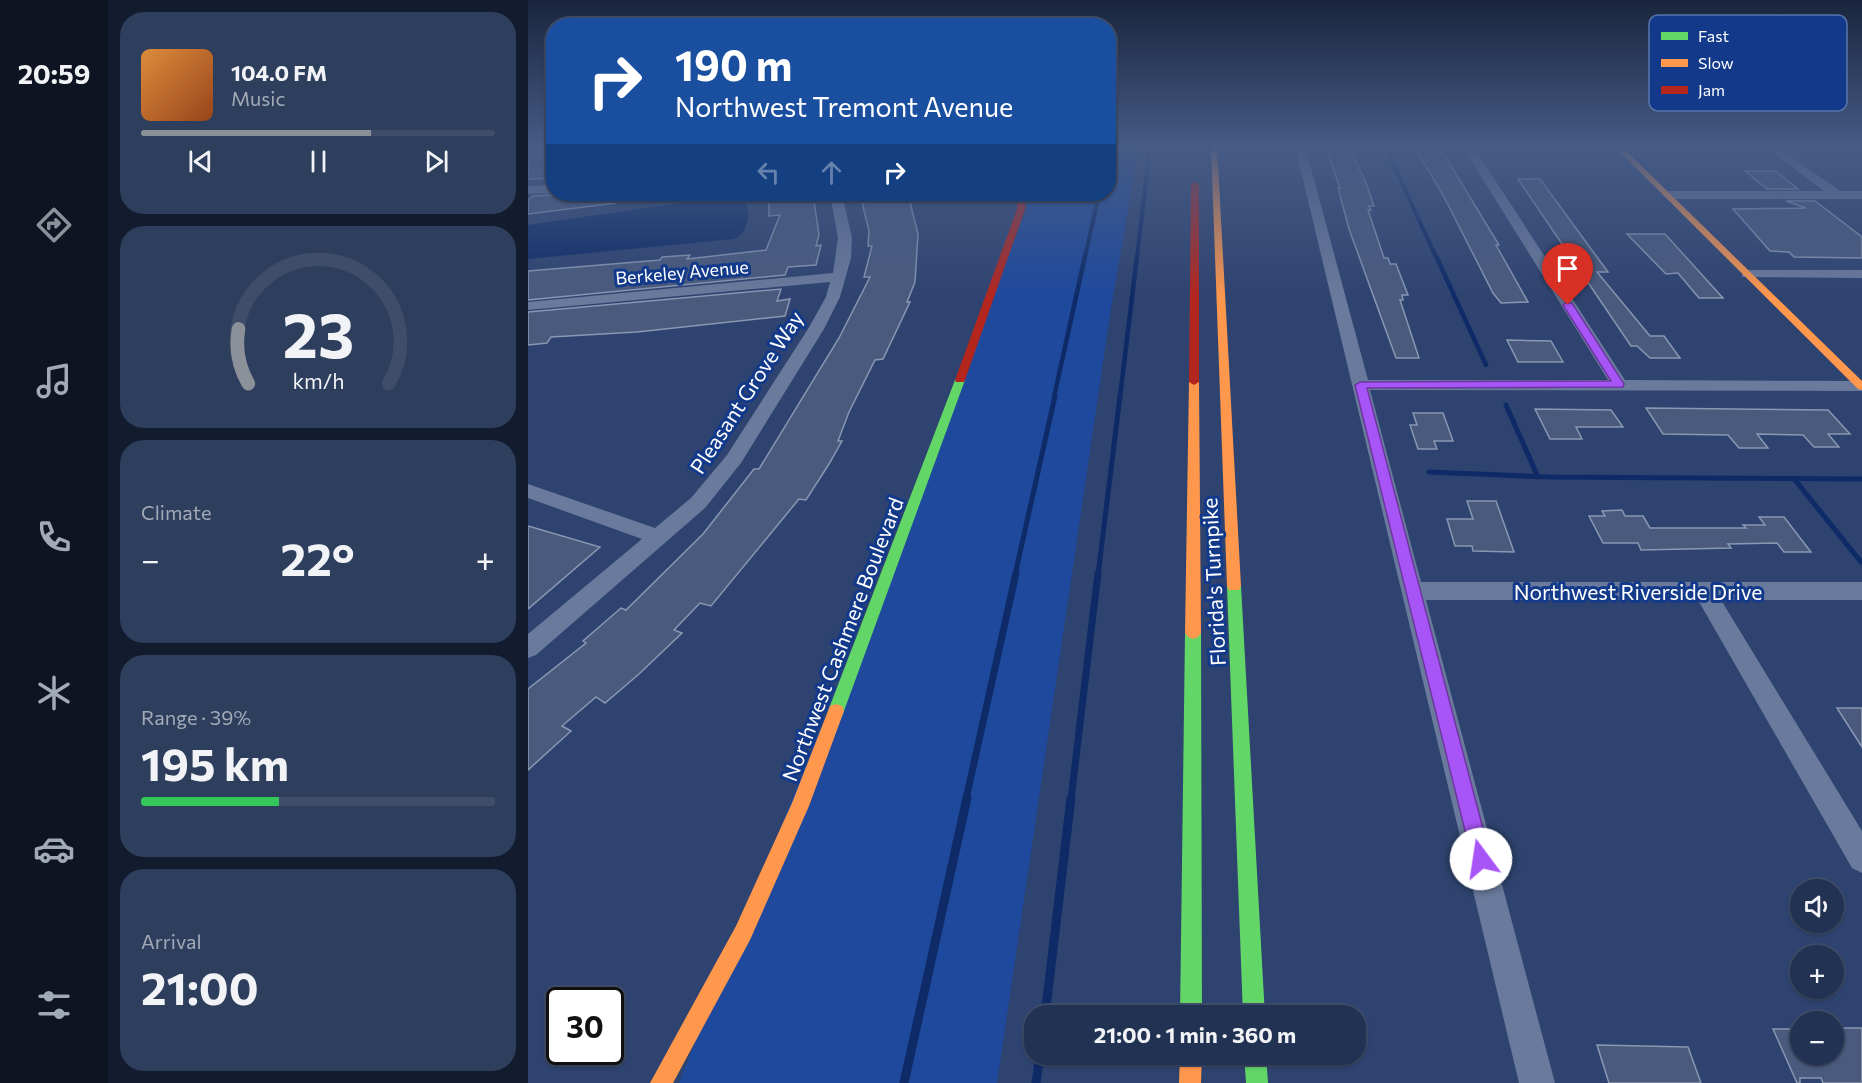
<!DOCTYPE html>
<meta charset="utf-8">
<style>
body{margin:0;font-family:Commissioner,sans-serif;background:#2e3e5d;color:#f1f3f6;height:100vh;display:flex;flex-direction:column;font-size:22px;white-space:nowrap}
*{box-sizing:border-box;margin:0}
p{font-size:20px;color:#a2aab8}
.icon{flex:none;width:33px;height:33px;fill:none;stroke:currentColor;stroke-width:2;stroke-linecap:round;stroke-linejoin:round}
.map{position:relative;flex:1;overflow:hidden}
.sheet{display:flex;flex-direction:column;gap:12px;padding:12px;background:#131c2e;width:420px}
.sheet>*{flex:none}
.guide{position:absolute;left:18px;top:18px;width:570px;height:183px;border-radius:24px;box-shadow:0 2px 4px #0004,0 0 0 2px #3f4d6a;background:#1a4fa0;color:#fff;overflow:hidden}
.tools{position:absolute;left:1262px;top:879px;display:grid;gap:12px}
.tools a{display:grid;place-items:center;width:54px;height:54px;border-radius:50%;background:#223253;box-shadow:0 2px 4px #0004,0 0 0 2px #3f4d6a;font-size:30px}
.speed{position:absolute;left:18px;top:987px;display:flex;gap:12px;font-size:30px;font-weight:700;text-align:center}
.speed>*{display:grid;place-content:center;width:78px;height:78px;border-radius:50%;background:#223253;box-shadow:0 2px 4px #0004,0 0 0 2px #3f4d6a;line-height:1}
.speed .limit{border:3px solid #111;border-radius:9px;background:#fff;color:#111}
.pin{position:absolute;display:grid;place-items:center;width:51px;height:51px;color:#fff;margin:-62px -26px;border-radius:50% 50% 50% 0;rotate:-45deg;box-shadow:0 0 6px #0007}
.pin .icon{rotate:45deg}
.me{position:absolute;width:66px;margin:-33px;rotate:346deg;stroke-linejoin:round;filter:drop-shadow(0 0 4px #0008)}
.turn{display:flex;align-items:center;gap:21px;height:126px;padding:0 30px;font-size:27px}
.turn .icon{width:78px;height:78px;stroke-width:2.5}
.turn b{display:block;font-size:42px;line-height:51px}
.lanes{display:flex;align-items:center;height:57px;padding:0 30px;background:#0003;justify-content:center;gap:30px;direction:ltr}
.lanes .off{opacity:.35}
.big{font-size:45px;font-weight:700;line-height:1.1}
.sheet .tile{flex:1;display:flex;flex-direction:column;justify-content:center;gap:9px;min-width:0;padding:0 21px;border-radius:24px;background:#2e3e5d}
.sheet .dial{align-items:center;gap:0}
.dial svg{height:156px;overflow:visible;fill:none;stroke:#3f4d6a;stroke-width:7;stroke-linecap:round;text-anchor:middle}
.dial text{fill:#f1f3f6;stroke:none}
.song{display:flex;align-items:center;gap:18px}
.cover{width:72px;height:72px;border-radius:9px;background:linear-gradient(135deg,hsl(30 70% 55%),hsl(20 70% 35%))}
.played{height:6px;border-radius:3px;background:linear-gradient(90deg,#8c9099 65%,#3f4d6a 65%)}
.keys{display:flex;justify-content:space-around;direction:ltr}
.heat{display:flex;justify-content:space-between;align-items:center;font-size:33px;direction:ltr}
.charge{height:9px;border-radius:4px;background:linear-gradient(90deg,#34c759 39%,#3f4d6a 0)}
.trip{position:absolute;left:496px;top:1005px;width:342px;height:60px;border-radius:24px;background:#223253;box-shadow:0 2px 4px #0004,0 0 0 2px #3f4d6a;font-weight:700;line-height:60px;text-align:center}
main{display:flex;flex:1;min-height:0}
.dock{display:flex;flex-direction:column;width:108px;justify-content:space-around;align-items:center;background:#0e1421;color:#a2aab8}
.dock .icon{width:42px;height:42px}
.dock .selected{color:#8c9099}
.dock b{font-size:27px;color:#f1f3f6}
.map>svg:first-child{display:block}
</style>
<main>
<nav class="dock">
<b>20:59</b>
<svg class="icon selected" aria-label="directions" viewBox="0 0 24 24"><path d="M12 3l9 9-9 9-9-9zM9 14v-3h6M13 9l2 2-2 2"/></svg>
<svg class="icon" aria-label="music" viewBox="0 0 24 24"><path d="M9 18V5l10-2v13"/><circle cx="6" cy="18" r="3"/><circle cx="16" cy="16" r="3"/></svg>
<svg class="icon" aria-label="phone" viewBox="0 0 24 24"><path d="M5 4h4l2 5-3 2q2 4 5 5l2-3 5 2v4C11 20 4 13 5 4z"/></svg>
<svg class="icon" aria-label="climate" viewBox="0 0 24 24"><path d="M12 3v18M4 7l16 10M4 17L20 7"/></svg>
<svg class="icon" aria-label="car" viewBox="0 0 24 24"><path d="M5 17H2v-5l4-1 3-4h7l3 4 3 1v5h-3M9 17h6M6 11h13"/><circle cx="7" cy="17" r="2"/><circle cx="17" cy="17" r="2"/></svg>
<svg class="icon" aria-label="filters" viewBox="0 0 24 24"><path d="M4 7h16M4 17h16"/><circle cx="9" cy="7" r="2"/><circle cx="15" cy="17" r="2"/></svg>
</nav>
<section class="sheet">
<div class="tile">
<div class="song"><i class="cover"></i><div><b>104.0 FM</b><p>Music</p></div></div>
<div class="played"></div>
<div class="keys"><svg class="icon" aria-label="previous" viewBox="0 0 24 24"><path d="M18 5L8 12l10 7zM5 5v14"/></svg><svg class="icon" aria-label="pause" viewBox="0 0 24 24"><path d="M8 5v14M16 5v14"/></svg><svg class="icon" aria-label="next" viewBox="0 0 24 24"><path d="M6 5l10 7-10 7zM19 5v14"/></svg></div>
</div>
<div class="tile dial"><svg viewBox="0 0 100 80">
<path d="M14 69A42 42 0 1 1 86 69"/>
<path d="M14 69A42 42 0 0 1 9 41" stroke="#8c9099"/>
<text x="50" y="56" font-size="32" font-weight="700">23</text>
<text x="50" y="72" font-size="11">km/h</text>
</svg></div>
<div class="tile"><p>Climate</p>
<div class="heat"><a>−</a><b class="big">22°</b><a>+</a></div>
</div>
<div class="tile"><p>Range · 39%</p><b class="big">195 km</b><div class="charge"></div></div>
<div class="tile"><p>Arrival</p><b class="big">21:00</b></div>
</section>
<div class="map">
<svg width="1334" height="1083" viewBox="0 0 1334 1083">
<rect width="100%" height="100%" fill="#2e436f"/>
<path fill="#1e499d" d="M581,146H611L583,308L469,1083H151L499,209L500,194H580Z"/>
<path fill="#0e2b67" d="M207,195L214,196C225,207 221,233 206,239L0,259V225Z"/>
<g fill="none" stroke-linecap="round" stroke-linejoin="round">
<g stroke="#0e2b67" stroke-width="4">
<path d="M857,146L908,257"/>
<path d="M557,257L571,194"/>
<path d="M609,257L622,146"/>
</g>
<g stroke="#0e2b67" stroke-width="4.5">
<path d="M908,256L958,365"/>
<path d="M526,397L557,256"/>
<path d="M592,397L609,256"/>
</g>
<g stroke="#0e2b67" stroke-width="5">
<path d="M978,405L1010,477"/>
<path d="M901,472L1022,477L1334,479"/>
<path d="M1267,480L1333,562"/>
<path d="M487,575L527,396"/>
<path d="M570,575L592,396"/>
</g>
<g stroke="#0e2b67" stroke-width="7">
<path d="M438,799L488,573"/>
<path d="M543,799L570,573"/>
</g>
<g stroke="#0e2b67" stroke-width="9">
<path d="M517,1016L543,798"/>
<path d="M376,1083L439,798"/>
<path d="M508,1083L512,1054"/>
</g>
</g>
<g fill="#495a7d" stroke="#8997b2" stroke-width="1.5">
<path d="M0,146H26V178L0,179Z"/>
<path d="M797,146H821L838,183L846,206H841L843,210H840L856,258H860L862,264H868L880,295H874L875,300H872L891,358H868L821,229L810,188H812Z"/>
<path d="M886,146H908L911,151H914L971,245H968L1000,302L973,303L965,293L915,195Z"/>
<path d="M1217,171H1248L1270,189H1239Z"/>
<path d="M990,179H1012L1080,272H1069L1122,336H1136L1152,358H1122L1109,346H1103Z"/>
<path d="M44,194H88V203L0,214V200L5,196Z"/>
<path d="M253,194H285L291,235L288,246L293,245L288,265L260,267L257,275L0,300V271L132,260L134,257L162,255L159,259L238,250L252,215L241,216V195Z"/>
<path d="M332,194H380L390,234L387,282L379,302H382L355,359L347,360L321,412L310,441H314L301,464L278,500L271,499L183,606L172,603L146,630L154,633L111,674L77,703L68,697L34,726L43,731L0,770V689L58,643L55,641L93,608L98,610L175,534L226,469H231L311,338L342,277H336L344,246H340L341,231Z"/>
<path d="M1258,201H1287L1334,237V258L1266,257L1261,252L1242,251L1205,209L1278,208Z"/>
<path d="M1099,234H1137L1195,298H1171L1150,273L1138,274Z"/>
<path d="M253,289L249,301L262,299L257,316L109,332L23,337L19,343L0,345V312Z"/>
<path d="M979,340L1023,341L1035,362H990Z"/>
<path d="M1118,408L1300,410L1322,434H1300L1311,447H1286L1275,435L1229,434L1240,448H1211L1200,435L1135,434Z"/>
<path d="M1007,409L1083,410L1095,427H1048L1054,439H1022Z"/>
<path d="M885,413H915L925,441H906L909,449H890L882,425H889Z"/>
<path d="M939,501H968L986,552L945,551L944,546H927L919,519H945Z"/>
<path d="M1094,510L1097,516H1115L1122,528H1218L1215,525H1237L1231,517H1256L1283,552H1256L1249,543L1200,544L1203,548L1113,550L1110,543H1075L1061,516H1077L1074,511Z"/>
<path d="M0,526L72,547L0,609Z"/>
<path d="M1309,708H1334V747Z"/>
<path d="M1305,1028H1334V1083H1295L1293,1078H1272V1083H1269L1245,1029H1272V1054H1305Z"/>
<path d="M1069,1045L1160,1047L1173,1083H1081Z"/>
</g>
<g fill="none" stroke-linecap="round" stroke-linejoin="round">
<g fill="#6a7a9c" fill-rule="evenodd">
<path d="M767,146H777L840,380H1080L934,146H945L1097,380L1334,381V391L842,390L893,582H1334V600H1193L1334,831V873L1324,868L1170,600H898L1027,1083H991Z"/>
<path d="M1236,146H1248L1312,191H1334V199H1140L1134,195L1140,191H1296Z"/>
<path d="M26,185V193L0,194V186Z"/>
<path d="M302,194H314L324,238L323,258L312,297L296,329L213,463L177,508L8,655L0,658V634L114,539L0,498V484L127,528L163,498L199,455L280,329L298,297L302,282L0,310V302L305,273L310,238Z"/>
<path d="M1219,270H1334V278L1214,277V271Z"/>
</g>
<g fill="#63d668" fill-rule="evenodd">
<path d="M432,377L437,380L316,711L314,716L308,718L302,716L300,711L427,380Z"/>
<path d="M706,580L711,582L713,586L737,1016H715L699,586L701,582Z"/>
<path d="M665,627L670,629L673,633L674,1016H652L657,633L660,629Z"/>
<path d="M716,1054H738L740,1083H718Z"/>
</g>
<g fill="#ff974d" fill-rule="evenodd">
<path d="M683,146H689L713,586L711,590H701L699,586Z"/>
<path d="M1086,146H1093L1334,381V390L1330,389Z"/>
<path d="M666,379L671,382L673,633L670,637L665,639L660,637L657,633L661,382Z"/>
<path d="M308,704L314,706L316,711L281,806L222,940L145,1083H122L208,926L264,803L300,711L302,706Z"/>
<path d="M652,1054H674L673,1083H651Z"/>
</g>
<g fill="#b3261e" fill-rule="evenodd">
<path d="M667,182L671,184V382L666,385L661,382L663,184Z"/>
<path d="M490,194H498L497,209L437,380L436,382H428L427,380L489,209Z"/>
</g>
</g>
<linearGradient id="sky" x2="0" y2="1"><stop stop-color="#19253d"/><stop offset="0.49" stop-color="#465b85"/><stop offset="1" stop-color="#465b85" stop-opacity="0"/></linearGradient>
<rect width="1334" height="298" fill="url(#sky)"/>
<path fill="#a855f7" stroke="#6d37a1" stroke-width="1.5" d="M1037,303H1044L1096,384L1095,387L839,388L963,859L960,866L953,869L946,866L944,859L827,385L832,382L1083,381L1035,305Z"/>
<g text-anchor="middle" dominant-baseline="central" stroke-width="6" stroke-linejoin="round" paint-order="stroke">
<g font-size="18" fill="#fff" stroke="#133a8a">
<text transform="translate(154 272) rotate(-5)">Berkeley Avenue</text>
</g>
<g font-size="21" fill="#fff" stroke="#133a8a">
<text transform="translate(218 392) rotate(-57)">Pleasant Grove Way</text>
<text transform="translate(685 582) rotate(-93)">Florida's Turnpike</text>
<text x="1110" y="591">Northwest Riverside Drive</text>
<text transform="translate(314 639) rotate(-69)">Northwest Cashmere Boulevard</text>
</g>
</g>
<rect x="1121" y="15" width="198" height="96" rx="9" fill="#133a8a" stroke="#5a75ad" stroke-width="1.5"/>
<rect x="1133" y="32" width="27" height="8" fill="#63d668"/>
<rect x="1133" y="59" width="27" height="8" fill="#ff974d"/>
<rect x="1133" y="86" width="27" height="8" fill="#b3261e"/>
<g font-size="16" fill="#fff">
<text x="1170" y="42">Fast</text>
<text x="1170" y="69">Slow</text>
<text x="1170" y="96">Jam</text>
</g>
</svg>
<div class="tools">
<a><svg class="icon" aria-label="sound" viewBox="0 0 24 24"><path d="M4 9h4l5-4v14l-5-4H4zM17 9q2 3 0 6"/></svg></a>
<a>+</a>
<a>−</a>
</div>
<div class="speed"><div class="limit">30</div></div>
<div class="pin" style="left:1040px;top:305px;background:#d93025"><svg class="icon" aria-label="arrive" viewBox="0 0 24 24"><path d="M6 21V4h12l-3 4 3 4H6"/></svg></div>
<svg class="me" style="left:953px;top:859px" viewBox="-20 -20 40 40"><circle r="19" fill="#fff"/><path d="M0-13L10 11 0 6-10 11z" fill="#a855f7"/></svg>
<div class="trip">21:00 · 1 min · 360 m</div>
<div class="guide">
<div class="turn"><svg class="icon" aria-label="right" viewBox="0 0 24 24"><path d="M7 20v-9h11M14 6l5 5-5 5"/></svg><div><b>190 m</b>Northwest Tremont Avenue</div></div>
<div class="lanes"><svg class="icon off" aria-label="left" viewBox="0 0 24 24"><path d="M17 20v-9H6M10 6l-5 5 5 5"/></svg><svg class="icon off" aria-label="ahead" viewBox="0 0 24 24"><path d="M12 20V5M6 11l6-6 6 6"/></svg><svg class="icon" aria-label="right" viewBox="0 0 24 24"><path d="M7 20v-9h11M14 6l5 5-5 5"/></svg></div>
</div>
</div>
</main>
